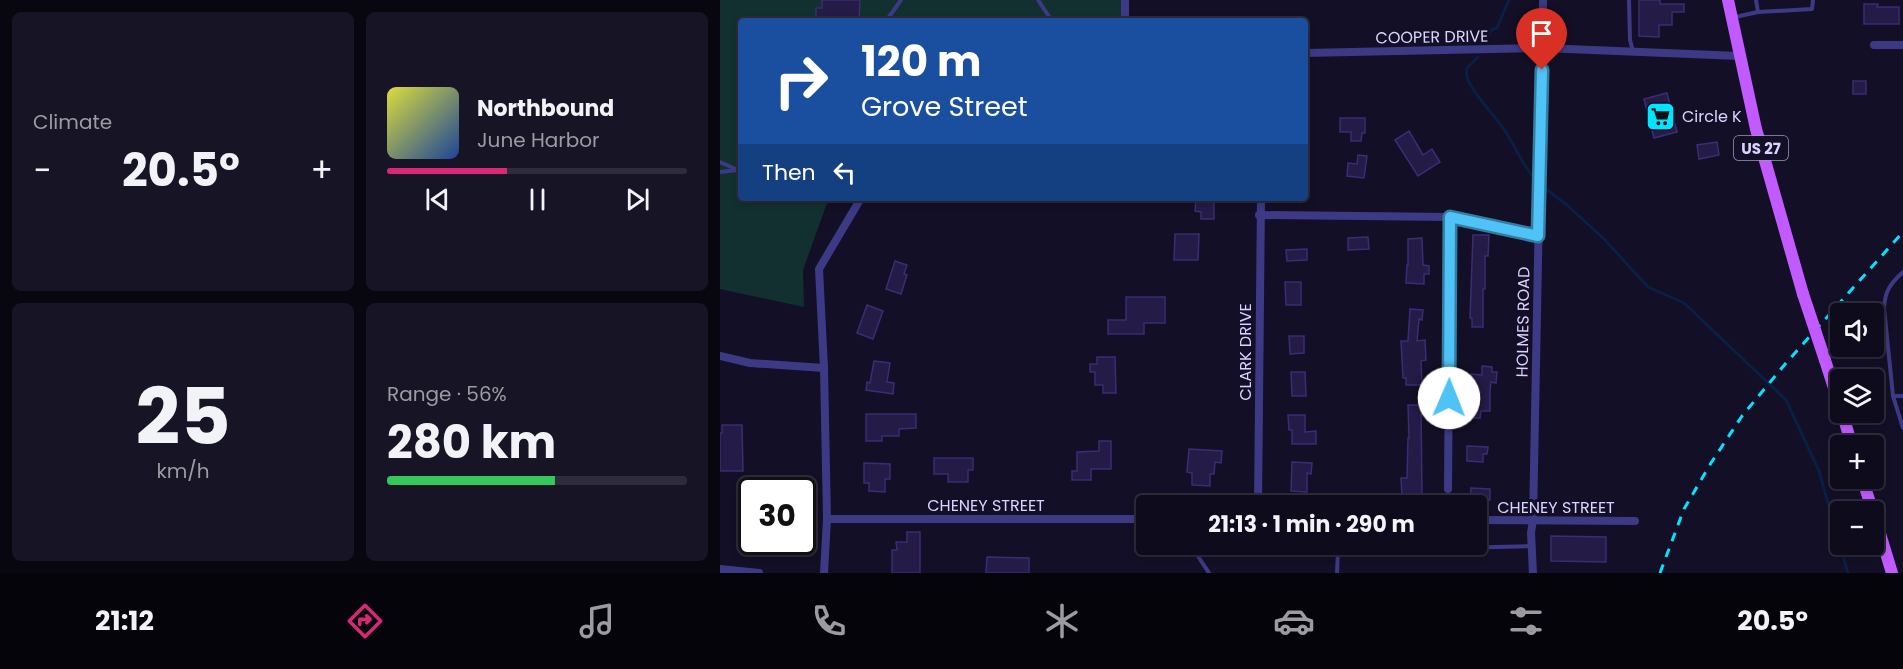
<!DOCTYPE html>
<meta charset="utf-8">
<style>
body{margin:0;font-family:Poppins,sans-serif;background:#171425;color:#f1f3f6;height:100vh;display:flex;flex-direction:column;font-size:22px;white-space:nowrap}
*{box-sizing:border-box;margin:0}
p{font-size:20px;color:#9b9ba3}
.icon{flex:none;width:33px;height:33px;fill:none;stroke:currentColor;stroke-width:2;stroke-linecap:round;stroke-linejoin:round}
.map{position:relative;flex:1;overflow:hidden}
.panel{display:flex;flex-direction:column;gap:12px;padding:12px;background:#08060f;width:720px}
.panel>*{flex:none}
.hud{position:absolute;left:18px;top:18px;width:570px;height:183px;border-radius:6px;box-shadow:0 3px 9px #0003,0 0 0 2px #2e2b3b;background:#1a4fa0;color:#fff;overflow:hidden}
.controls{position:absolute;left:1110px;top:303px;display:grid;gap:12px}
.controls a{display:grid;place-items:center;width:54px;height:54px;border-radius:6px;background:#0e0b1c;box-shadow:0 3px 9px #0003,0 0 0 2px #2e2b3b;font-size:30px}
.speed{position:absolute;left:18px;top:477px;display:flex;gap:12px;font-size:30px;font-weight:700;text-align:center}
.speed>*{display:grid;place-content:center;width:78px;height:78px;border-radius:50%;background:#0e0b1c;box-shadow:0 3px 9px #0003,0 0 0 2px #2e2b3b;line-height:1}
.speed .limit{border:3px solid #111;border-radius:9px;background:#fff;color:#111}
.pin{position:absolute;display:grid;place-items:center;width:51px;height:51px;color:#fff;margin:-62px -26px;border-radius:50% 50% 50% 0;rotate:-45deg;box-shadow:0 0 6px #0007}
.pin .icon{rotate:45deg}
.me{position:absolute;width:66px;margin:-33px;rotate:1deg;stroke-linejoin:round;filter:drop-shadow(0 0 4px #0008)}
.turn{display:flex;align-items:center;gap:21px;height:126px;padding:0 24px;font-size:27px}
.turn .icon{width:78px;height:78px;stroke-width:2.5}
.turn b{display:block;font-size:42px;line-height:51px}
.then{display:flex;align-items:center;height:57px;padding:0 24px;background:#0003;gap:12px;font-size:22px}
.big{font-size:45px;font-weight:700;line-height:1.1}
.panel .widget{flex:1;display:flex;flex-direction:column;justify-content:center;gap:9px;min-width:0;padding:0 21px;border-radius:9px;background:#171425}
.panel .dial{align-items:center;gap:0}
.dial b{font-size:78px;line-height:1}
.song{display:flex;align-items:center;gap:18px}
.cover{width:72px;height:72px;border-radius:9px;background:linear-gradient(135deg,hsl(60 70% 55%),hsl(220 70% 35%))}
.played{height:6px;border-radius:3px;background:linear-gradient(90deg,#db2777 40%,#2e2b3b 40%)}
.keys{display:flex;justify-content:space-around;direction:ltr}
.heat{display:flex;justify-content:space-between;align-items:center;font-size:33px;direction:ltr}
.charge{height:9px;border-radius:4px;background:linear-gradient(90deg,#34c759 56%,#2e2b3b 0)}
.panel .tiles{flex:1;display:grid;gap:12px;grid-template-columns:repeat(2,1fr)}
.trip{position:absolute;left:416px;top:495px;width:351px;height:60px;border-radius:6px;background:#0e0b1c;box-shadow:0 3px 9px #0003,0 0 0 2px #2e2b3b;font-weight:700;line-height:60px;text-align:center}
.tabs{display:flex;height:96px;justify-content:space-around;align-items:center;background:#06040b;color:#9b9ba3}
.tabs .icon{width:42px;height:42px}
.tabs .current{color:#db2777}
.tabs b{font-size:27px;color:#f1f3f6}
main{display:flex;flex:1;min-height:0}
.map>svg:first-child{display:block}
</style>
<main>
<section class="panel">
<div class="tiles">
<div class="widget"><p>Climate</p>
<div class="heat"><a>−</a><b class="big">20.5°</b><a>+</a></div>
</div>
<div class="widget">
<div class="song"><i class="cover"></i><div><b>Northbound</b><p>June Harbor</p></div></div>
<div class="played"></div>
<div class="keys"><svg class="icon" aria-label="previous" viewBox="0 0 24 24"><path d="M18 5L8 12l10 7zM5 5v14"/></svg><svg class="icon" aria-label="pause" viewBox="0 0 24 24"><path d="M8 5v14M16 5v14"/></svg><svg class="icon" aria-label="next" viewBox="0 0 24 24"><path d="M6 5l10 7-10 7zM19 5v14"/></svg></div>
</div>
<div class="widget dial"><b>25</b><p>km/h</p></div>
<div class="widget"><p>Range · 56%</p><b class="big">280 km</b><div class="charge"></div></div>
</div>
</section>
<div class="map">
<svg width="1183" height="573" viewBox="0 0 1183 573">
<rect width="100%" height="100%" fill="#130f26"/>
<path fill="#12302f" d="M0,0H405V18L386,21H21V198H111L106,206L83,270L84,307L0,289Z"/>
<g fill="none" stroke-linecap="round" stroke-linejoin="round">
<g stroke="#0a1f44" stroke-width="3">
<path d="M766,41L771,30L777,28L789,0"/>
<path d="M758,57L747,68C746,74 746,77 749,82C758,100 774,114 785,131C795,145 800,161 812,175"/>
<path d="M826,189L847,205L884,239L928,287L964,303L1066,400L1099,471L1128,573"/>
</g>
</g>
<g fill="#241b47" stroke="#3b2d73" stroke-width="1.5">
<path d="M102,0H140L139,21H113L114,17H96V8H102Z"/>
<path d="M919,0H940V4H964V12H952V25H939V37L919,36Z"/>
<path d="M1144,4H1158L1157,7H1179V24H1144Z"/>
<rect x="1133" y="81" width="13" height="13"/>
<path d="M947,93L957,132L934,138L924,99Z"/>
<path d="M620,118H645V133H642L641,141H631V132H620Z"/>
<path d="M689,131L703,155L712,149L720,162L698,176L675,140Z"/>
<path d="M997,142L999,155L979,159L977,145Z"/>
<path d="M638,155L647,156L644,178L627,176L628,163L637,164Z"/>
<path d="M476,198H494V219H481V212L475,211Z"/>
<path d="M455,234H479L478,260H454Z"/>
<path d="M753,235H769L768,256H765V289H763V327H752V318H750Z"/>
<path d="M648,237L649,249L628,250V238Z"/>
<path d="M702,238L703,265L709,266V274H704V284L686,283L687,265H688V239Z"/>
<path d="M587,249V260L567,261L566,250Z"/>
<path d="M175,261L187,265L184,274L187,275L181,294L166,289Z"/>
<path d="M565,282H581V305H566Z"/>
<path d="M406,297H445V323H424V334H388V320H406Z"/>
<path d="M147,305L163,311L153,339L137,333Z"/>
<path d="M690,309L703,310L702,320L699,319L697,341L705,340L706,360L701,361L702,385H686V378H683L681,341H688Z"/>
<path d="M569,336H584V353L570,354Z"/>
<path d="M377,357H395L396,393H383V385H375V372H370V364H377Z"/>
<path d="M154,361L170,363L167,382L174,383L173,394L146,390L147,382L150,383Z"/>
<path d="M762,366L772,367V372H777L776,383L771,382L770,390V411H761L760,418H749L751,374L762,375Z"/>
<path d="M571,372H585L586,396H572Z"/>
<path d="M688,405H701L702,495L682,496L681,478H687L688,438H689Z"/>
<path d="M146,414H196V428L179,429V436H162V441H146Z"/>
<path d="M568,415H585V432L596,431V444H572V430H569Z"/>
<path d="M2,425H22L23,471H0V433H2Z"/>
<path d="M379,441H391V469H371V480H352V471H357V452L379,451Z"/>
<path d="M747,446L768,447L767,454H763V462L747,461Z"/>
<path d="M469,449L502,451L501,463L495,462L494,474H490V486L472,485V473L467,472Z"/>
<path d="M214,458H253V470H248V482H228V474H214Z"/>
<path d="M572,462L592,463L591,474L587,473V492L571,491Z"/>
<path d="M144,463L170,464V479H165V492L149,491V483H144Z"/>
<path d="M751,488L770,489V500L750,499Z"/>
<path d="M187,532H200V573H172V550H177L176,542H187Z"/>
<path d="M831,536L886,537V562L831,561Z"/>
<path d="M267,557L309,558V573H266Z"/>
</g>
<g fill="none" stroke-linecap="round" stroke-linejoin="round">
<g stroke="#3d3a85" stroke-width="4">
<path d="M318,0L332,21"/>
<path d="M909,0L910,40L913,51"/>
<path d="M1038,12L1092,9L1093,0"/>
<path d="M1015,17L1038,12L1036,0"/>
<path d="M166,21L181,0"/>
<path d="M0,162L18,170L0,172"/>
<path d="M1173,396L1164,308C1165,291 1170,284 1183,272"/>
<path d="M1183,396H1173L1183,428"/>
<path d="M470,544L489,573"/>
<path d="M618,551V544"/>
<path d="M617,573L618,551L812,546"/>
</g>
<g stroke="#3d3a85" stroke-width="8">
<path d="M405,21V0"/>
<path d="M1154,45H1183"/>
<path d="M585,53L823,48L1019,56"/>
<path d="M539,215L730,217L818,236"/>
<path d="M0,356L30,363L104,368"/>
<path d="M728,489L730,217"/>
<path d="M538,506L541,198"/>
<path d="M107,519H426"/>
<path d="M756,520L915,521"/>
<path d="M0,569L39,573"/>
<path d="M104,573L107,519L104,368L99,269L141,198"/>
<path d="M813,573L811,533L813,520L823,0"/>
</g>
<g stroke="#c25bff" stroke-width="12">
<path d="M1008,0L1036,129L1083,294"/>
<path d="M1105,360L1120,407"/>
<path d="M1122,412L1132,446"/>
<path d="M1142,478L1153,512"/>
<path d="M1154,514L1172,573"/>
</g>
<path stroke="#00e5ff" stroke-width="3" stroke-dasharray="9 8" stroke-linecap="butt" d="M940,573L964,509L991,463L1022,416L1066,363L1183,232"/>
<path stroke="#c25bff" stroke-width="12" d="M1083,294L1105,360"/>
</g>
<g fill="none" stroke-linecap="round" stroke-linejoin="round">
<defs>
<path id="route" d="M729,398L730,217L818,236L822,70"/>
</defs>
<use href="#route" stroke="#337fa1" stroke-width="15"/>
<use href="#route" stroke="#4fc3f7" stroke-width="10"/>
</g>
<defs>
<symbol id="supermarket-square" viewBox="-11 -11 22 22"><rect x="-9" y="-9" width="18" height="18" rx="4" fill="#00e5ff" stroke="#130f26"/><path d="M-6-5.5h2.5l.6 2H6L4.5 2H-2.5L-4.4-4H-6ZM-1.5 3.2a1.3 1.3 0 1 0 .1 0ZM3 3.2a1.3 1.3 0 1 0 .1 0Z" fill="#111"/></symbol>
</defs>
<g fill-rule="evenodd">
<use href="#supermarket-square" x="924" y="100" width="33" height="33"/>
</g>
<g text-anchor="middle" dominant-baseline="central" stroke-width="6" stroke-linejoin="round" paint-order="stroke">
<rect fill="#130f26" stroke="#9e99be" stroke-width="1.5" x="1014" y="136" width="54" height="24" rx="4.5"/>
<g font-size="15" font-weight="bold" fill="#d9d4ff">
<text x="1041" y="148">US 27</text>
</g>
<g font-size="16" fill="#d9d4ff" stroke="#130f26">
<text transform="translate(712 37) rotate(-1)">COOPER DRIVE</text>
<text transform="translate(803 322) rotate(-89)">HOLMES ROAD</text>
<text transform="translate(525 352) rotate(-90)">CLARK DRIVE</text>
<text x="266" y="505">CHENEY STREET</text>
<text x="836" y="507">CHENEY STREET</text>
</g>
<g font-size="16" fill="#d9d4ff" stroke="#130f26" text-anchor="start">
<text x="962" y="116">Circle K</text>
</g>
</g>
</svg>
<div class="controls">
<a><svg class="icon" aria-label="sound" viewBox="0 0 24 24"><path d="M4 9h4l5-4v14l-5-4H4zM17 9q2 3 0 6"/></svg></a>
<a><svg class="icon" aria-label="layers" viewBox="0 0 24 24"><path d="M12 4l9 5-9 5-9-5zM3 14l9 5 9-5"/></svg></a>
<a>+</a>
<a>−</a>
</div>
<div class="speed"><div class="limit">30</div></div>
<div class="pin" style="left:822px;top:70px;background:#d93025"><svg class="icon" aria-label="arrive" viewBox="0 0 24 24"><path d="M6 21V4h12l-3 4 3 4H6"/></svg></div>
<svg class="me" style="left:729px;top:398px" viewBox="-20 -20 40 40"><circle r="19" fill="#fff"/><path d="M0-13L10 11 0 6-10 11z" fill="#4fc3f7"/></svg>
<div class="trip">21:13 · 1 min · 290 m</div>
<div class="hud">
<div class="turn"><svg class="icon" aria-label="right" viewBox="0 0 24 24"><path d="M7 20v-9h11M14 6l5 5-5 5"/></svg><div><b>120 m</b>Grove Street</div></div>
<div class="then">Then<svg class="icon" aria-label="left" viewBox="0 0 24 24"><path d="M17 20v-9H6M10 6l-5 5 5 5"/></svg></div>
</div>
</div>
</main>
<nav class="tabs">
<b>21:12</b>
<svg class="icon current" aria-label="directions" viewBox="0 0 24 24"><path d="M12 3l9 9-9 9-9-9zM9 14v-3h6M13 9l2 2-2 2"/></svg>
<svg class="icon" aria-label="music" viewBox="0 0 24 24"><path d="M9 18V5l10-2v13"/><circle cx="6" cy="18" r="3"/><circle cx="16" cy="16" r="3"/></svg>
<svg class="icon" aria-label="phone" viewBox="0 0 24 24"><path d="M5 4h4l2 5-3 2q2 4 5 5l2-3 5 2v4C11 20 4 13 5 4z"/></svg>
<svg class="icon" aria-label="climate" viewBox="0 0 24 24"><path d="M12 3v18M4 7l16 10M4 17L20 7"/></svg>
<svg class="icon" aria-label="car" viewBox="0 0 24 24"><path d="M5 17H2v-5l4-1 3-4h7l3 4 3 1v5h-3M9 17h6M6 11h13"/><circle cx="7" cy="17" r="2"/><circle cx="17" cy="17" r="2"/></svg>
<svg class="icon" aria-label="filters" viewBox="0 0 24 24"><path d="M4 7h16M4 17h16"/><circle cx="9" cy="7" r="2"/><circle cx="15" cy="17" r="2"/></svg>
<b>20.5°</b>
</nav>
